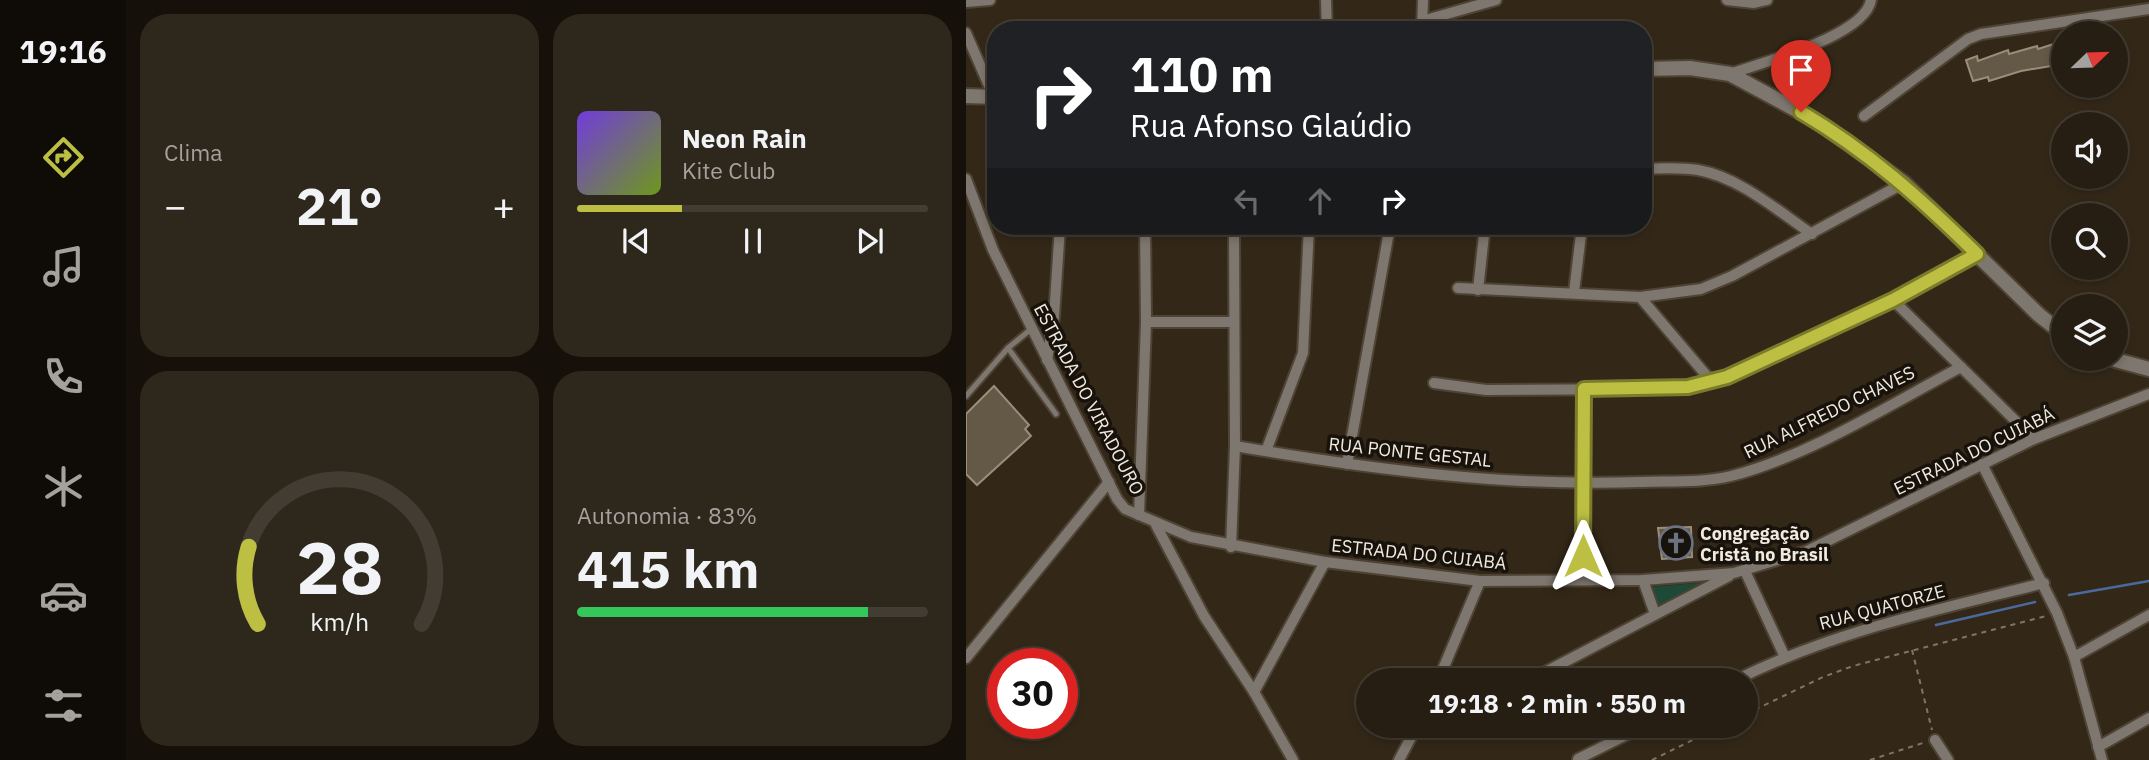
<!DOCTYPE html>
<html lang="pt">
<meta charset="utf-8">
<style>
body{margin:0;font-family:"IBM Plex Sans",sans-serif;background:#2e271b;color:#f1f3f6;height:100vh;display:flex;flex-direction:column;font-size:26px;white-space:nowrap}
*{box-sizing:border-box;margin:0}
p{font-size:23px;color:#a4a29f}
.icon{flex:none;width:38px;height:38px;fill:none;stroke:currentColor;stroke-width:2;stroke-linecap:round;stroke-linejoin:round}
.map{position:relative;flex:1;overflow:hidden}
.drawer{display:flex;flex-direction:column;gap:14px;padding:14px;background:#15100a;width:840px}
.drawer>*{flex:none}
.top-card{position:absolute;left:21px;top:21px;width:665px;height:214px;border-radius:28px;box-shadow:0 4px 10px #0003,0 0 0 2px #423c32;background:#202124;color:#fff;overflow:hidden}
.needle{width:46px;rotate:67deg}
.fabs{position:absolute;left:1085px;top:21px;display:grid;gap:14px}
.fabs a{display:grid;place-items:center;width:77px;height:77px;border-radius:50%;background:#261e12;box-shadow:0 4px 10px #0003,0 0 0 2px #423c32;font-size:35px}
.speed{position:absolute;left:21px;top:648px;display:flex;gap:14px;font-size:35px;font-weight:700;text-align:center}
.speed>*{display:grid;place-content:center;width:91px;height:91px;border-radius:50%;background:#261e12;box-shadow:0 4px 10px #0003,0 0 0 2px #423c32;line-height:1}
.speed .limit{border:10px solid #d22;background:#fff;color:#111}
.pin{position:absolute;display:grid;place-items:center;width:60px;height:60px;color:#fff;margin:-72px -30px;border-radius:50% 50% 50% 0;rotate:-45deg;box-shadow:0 0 7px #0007}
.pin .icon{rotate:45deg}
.me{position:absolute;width:77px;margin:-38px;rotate:0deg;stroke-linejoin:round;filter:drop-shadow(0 0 5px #0008)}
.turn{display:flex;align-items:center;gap:24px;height:147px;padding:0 28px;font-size:32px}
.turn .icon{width:91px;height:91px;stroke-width:2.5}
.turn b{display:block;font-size:49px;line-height:60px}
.lanes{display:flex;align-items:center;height:66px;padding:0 28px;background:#0003;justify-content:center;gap:35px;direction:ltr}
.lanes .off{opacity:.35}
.big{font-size:52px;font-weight:700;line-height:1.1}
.drawer .card{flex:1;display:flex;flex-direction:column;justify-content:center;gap:10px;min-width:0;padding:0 24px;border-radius:28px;background:#2e271b}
.drawer .dial{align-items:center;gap:0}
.dial svg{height:182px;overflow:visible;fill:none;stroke:#423c32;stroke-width:7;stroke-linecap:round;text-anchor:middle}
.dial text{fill:#f1f3f6;stroke:none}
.song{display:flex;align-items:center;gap:21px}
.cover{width:84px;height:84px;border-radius:10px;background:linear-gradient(135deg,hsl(260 70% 55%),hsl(80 70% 35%))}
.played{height:7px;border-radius:4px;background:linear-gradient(90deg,#bdbf42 30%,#423c32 30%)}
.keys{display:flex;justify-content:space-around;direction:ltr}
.heat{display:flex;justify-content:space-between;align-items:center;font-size:38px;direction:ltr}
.charge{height:10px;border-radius:5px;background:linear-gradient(90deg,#34c759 83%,#423c32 0)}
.drawer .tiles{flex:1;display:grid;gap:14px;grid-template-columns:repeat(2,1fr)}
.trip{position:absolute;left:390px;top:668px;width:402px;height:70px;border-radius:35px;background:#261e12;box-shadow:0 4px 10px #0003,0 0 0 2px #423c32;font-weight:700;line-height:70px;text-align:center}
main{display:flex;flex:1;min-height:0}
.dock{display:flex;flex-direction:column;width:126px;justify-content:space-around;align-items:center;background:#0f0c07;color:#a4a29f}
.dock .icon{width:49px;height:49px}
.dock .on{color:#bdbf42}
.dock b{font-size:32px;color:#f1f3f6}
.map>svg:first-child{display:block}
</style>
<main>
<nav class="dock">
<b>19:16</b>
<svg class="icon on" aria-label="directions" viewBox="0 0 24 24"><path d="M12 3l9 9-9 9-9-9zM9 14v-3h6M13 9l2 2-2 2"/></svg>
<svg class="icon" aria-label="music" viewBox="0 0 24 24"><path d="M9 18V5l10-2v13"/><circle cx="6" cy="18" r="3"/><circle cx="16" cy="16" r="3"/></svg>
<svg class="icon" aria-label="phone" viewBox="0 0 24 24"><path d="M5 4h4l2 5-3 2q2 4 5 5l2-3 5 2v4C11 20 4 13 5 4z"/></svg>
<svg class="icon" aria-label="climate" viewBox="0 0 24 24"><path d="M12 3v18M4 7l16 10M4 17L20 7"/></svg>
<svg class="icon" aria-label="car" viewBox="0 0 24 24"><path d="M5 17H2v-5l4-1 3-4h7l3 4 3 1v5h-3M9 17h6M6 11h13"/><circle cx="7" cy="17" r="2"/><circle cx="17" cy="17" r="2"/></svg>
<svg class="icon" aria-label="filters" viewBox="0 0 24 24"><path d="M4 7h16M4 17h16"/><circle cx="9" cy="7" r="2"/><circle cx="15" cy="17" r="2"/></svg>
</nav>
<section class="drawer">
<div class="tiles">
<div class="card"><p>Clima</p>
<div class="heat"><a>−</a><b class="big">21°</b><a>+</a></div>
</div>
<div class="card">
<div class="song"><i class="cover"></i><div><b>Neon Rain</b><p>Kite Club</p></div></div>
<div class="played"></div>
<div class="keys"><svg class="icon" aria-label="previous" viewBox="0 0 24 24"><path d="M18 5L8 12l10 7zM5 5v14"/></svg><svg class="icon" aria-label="pause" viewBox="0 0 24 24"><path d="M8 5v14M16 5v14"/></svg><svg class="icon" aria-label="next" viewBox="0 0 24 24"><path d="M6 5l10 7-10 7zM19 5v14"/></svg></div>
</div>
<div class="card dial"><svg viewBox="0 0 100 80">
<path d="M14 69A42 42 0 1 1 86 69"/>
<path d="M14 69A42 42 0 0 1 10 35" stroke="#bdbf42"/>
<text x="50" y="56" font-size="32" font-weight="700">28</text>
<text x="50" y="72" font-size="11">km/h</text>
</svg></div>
<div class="card"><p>Autonomia · 83%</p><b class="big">415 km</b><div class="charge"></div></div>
</div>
</section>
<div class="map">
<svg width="1183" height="760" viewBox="0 0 1183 760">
<rect width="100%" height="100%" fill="#332818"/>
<path fill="#1e4936" d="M745,582L692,610L685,587Z"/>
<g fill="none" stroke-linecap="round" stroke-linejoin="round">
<g stroke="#4c699e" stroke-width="2.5">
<path d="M1103,595L1183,581"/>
<path d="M970,625L1069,602"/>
</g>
</g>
<g fill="#645846" stroke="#9a8d79" stroke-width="2">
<path d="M1097,41V64L1055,71L1023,81L1022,77L1007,81L1000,60L1011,56L1012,61L1042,50L1043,54L1071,46L1072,49Z"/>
<path d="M28,386L63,425L59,429L65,436L11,485L0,474V414Z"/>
<path d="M725,527L726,557L696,559L692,528Z"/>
</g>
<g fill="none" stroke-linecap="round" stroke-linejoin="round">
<defs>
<g id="service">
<path d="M65,329L42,348L90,414"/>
<path d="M0,396L42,348"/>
</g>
<g id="minor">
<path d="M360,0L361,30"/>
<path d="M761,0L788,3L801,0"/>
<path d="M0,2L24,0"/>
<path d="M456,21L530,0"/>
<path d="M456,30L457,0"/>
<path d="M0,33L28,97"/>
<path d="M764,74C797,62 899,36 905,0"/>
<path d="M898,116L1002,39L1015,34L1183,9"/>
<path d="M677,169C695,168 714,167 732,170C773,177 812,211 846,234"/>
<path d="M0,179L27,250L151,499L159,509L225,537L359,562L514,581L677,580L768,573L841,551L1068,439L1183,394"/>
<path d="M492,288L674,297L735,289L766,276L938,183"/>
<path d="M512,290L519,226"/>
<path d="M608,292L616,226"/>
<path d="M674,297L746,382"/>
<path d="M927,300L1068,439"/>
<path d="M180,322H268"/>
<path d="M81,360L88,317L94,226"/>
<path d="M468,383L520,390L692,389L746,382L779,371L927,300L1011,254"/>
<path d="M269,446C403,469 539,487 675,482C704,481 736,483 765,476C843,456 923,405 995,367"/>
<path d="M300,451L337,353L343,226"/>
<path d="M381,464L424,226"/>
<path d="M1016,464L1091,613L1108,657L1136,760"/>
<path d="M173,515L180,322L179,226"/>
<path d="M190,525L238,616L288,692L327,760"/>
<path d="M265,547L269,446L268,226"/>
<path d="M779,571L818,655"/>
<path d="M617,580L618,389"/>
<path d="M677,580L689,614"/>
<path d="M1108,657L1183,615"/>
<path d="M0,658L143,482"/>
<path d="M472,681L514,581"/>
<path d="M562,681L763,576"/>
<path d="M768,681C867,631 971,610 1078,583"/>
<path d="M288,692L359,562"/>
<path d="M969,740L982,760"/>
<path d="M1132,747L1183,718"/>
<path d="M612,759L678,726"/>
<path d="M433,760L451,726"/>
</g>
<g id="tertiary">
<path d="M677,69L724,68L764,74L849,120L938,183L1073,315L1097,334"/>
<path d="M0,96L30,97"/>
<path d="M1146,359L1183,369"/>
</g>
</defs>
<use href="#service" stroke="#4e4334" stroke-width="9"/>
<use href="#minor" stroke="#4e4334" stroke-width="14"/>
<use href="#tertiary" stroke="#4e4334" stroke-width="18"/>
<g stroke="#7e7567" stroke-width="2" stroke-dasharray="5 5" stroke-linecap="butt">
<path d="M24,214H30"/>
<path d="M446,226L507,232"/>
<path d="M946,650L966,730"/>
<path d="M780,714L857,677L887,666L1080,616"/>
<path d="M686,760L755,726"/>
<path d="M904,760L960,742"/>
</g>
<use href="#service" stroke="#7e776f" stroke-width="5"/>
<use href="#minor" stroke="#7e776f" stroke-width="10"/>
<use href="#tertiary" stroke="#7e776f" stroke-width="14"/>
</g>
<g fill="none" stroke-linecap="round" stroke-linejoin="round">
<defs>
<path id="route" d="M617,556L618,389L722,387L761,377L927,300L1011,254C955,199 903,152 835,112"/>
</defs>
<use href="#route" stroke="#7b7c2b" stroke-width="18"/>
<use href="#route" stroke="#bdbf42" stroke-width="12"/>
</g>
<defs>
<symbol id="church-ring" viewBox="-11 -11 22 22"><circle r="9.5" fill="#17120b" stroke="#6b7280" stroke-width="1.5"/><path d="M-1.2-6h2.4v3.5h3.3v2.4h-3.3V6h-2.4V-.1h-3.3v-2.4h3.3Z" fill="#6b7280"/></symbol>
</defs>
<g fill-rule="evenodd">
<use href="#church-ring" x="691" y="524" width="38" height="38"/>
</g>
<g text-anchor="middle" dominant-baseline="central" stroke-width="7" stroke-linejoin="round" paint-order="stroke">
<g font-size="18" fill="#f1eadf" stroke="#17120b">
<text transform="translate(123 399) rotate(62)">ESTRADA DO VIRADOURO</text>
<text transform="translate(863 412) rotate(-26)">RUA ALFREDO CHAVES</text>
<text transform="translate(1008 451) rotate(-26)">ESTRADA DO CUIABÁ</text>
<text transform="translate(444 452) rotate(6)">RUA PONTE GESTAL</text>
<text transform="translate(453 554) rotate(6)">ESTRADA DO CUIABÁ</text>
<text transform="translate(916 607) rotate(-15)">RUA QUATORZE</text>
</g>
<g font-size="18" font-weight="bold" fill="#f1eadf" stroke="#17120b" text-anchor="start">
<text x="734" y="533">Congregação<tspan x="734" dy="21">Cristã no Brasil</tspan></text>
</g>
</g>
</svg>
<div class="fabs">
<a><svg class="needle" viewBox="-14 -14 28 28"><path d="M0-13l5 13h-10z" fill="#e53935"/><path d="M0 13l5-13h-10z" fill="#a4a29f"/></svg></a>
<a><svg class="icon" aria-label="sound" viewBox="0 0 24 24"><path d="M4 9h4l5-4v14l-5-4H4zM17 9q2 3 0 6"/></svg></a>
<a><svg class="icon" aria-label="search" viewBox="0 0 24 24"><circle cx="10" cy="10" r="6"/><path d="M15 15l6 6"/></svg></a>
<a><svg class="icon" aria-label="layers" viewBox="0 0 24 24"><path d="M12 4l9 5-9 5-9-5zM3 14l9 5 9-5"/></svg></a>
</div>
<div class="speed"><div class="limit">30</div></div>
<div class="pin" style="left:835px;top:112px;background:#d93025"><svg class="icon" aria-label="arrive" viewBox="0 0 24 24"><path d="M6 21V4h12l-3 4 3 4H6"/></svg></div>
<svg class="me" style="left:617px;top:556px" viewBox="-20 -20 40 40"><path d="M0-17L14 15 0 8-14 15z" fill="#bdbf42" stroke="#fff" stroke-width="4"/></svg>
<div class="trip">19:18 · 2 min · 550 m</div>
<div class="top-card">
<div class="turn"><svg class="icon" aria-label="right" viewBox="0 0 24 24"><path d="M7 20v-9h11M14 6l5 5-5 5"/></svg><div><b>110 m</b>Rua Afonso Glaúdio</div></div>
<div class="lanes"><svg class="icon off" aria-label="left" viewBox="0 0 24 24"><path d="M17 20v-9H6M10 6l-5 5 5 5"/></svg><svg class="icon off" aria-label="ahead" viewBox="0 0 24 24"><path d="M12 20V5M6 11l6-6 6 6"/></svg><svg class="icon" aria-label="right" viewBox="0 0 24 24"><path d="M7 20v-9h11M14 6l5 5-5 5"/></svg></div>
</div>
</div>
</main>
